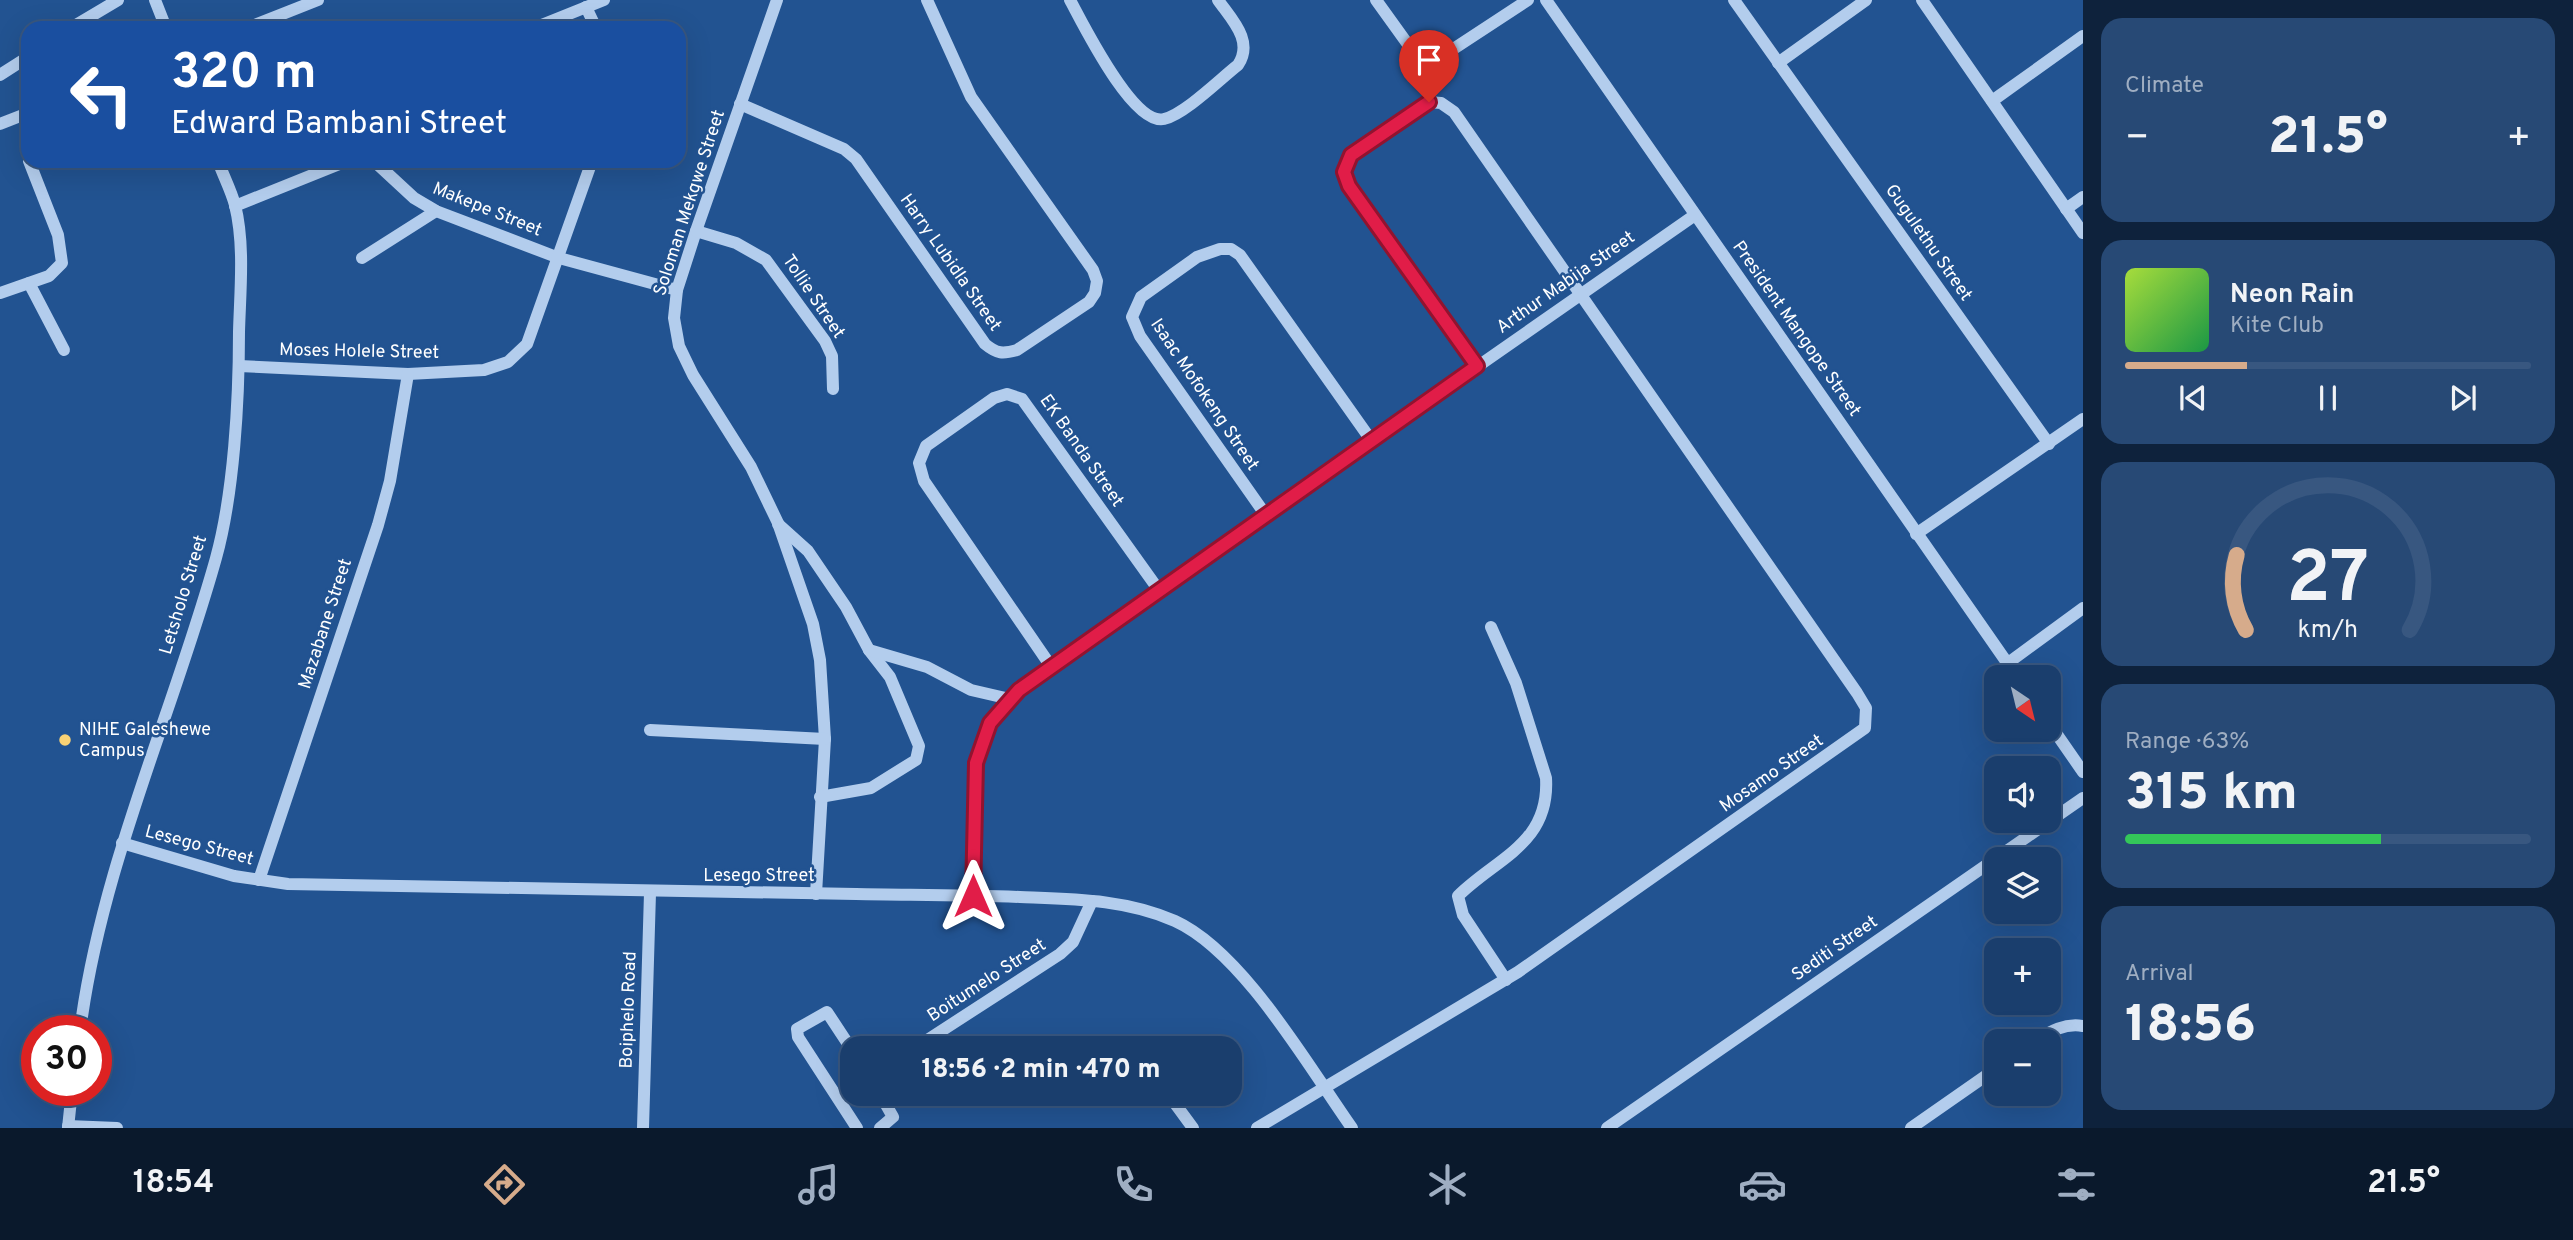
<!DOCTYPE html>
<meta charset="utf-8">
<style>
body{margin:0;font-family:Overpass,sans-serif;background:#274975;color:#f1f3f6;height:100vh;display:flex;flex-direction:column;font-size:26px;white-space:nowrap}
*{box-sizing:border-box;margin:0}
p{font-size:23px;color:#9faec2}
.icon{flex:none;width:38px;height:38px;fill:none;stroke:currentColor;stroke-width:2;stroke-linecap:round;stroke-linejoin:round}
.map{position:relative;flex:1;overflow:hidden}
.details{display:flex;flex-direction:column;gap:18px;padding:18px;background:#0e223c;width:490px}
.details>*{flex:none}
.top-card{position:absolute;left:21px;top:21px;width:665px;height:147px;border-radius:21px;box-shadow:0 7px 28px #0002,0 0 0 2px #385780;background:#1a4fa0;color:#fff;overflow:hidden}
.needle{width:46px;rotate:145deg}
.fabs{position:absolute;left:1984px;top:665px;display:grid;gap:14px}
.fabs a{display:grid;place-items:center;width:77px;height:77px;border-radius:14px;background:#1a3e6d;box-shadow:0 7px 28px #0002,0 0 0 2px #385780;font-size:35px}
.speed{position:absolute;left:21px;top:1015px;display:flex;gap:14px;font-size:35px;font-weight:700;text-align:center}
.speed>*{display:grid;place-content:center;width:91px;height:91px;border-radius:50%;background:#1a3e6d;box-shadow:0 7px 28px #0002,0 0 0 2px #385780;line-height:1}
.speed .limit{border:10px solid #d22;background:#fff;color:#111}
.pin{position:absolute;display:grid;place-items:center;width:60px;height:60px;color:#fff;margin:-72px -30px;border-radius:50% 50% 50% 0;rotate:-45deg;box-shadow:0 0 7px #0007}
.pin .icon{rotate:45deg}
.me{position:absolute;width:77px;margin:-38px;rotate:0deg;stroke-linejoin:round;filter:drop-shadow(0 0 5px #0008)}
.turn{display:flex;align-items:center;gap:24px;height:147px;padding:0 35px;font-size:32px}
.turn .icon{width:91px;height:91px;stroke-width:2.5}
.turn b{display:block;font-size:49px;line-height:60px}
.big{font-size:52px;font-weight:800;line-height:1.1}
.details .card{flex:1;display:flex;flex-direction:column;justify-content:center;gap:10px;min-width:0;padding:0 24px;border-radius:21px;background:#274975}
.details .dial{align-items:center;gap:0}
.dial svg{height:182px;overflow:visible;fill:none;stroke:#385780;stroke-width:7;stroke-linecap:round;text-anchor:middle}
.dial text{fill:#f1f3f6;stroke:none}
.song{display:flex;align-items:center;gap:21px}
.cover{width:84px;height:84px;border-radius:10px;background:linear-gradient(135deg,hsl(80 70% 55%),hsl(140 70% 35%))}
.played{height:7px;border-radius:4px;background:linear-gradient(90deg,#d6ab8b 30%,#385780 30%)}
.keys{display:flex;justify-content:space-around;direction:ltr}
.heat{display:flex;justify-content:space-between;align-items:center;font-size:38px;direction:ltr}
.charge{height:10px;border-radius:5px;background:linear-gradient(90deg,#34c759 63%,#385780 0)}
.trip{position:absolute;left:840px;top:1036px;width:402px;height:70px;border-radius:21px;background:#1a3e6d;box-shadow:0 7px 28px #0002,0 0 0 2px #385780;font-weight:800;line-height:70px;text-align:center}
.tab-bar{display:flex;height:112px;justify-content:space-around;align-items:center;background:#0a192c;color:#9faec2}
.tab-bar .icon{width:49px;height:49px}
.tab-bar .selected{color:#d6ab8b}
.tab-bar b{font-size:32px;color:#f1f3f6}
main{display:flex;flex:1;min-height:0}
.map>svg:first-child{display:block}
</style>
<main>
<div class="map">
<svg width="2083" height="1128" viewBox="0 0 2083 1128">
<rect width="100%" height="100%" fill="#225391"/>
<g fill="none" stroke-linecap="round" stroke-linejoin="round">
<g stroke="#b3cded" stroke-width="12">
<path d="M155,0L166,28"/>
<path d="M777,0L696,231L677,290L674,318L679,346L693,375L751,467L778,523L813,624L820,660L825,739L816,894"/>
<path d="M1070,0C1083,24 1133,126 1164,119C1185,114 1220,79 1238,65C1254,41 1232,20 1218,0"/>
<path d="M1376,0L1417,57L1425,62L1435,61L1528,0"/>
<path d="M1546,0L2017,677"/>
<path d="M1734,0L2049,444"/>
<path d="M1922,0L2083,233"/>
<path d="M586,7L596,28"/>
<path d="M71,28L118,0"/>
<path d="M247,28L318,0"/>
<path d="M534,28L604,0"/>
<path d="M1778,63L1866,0"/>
<path d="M0,75L28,57"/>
<path d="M1992,101L2083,36"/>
<path d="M740,104L844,149L856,159L985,344C997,354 1003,354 1017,350L1089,302L1095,293L1097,281L1093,270L971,97L927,0"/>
<path d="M0,124L28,113"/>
<path d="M374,161L414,198L436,211L559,258L677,290"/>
<path d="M235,206L347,161"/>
<path d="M2066,209L2083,197"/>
<path d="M696,231L736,243L766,260L825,341L832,356L833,389"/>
<path d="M362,258L436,211"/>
<path d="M29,283L64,350"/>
<path d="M0,293L49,276L62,263L58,235L29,161"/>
<path d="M239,366L408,374L484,370L508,362L527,344L592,161"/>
<path d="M1265,514L1140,336L1132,317L1141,297L1197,257L1220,249H1231L1240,255L1371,440"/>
<path d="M778,524L808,551L846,607L869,650L890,677L919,746L916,760L871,788L820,797"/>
<path d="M1916,534L2083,419"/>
<path d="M1491,627L1516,683L1546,778C1550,844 1496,858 1458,896L1463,915L1506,980"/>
<path d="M869,650L927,667L971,690L1010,699"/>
<path d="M2008,663L2083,608"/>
<path d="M1050,665L924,481L919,463L926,446L994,398L1007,394L1022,399L1158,589"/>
<path d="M2049,723L2083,772"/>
<path d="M650,730L825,739"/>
<path d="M122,843L234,876L288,884C478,889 667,892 856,894C911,895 965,895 1020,897C1072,899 1126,899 1175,921C1243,952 1308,1066 1352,1128"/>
<path d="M259,880L378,525L390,481L408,374"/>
<path d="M973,896L976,763L991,723L1019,690L1158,589L1695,215"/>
<path d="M80,1031C101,867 172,716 216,558C234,493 239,400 239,332C240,292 245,245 235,205C231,190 223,175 218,161"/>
<path d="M2036,1041C2050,1031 2065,1023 2083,1026"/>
<path d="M915,1048L1060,954L1073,942L1092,901"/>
<path d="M852,1050L827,1012L797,1029L798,1037L857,1128"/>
<path d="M1168,1094L1193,1128"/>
<path d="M68,1126L117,1128"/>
<path d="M68,1128L72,1090"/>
<path d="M643,1128L650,893"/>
<path d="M880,1128L893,1117L880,1094"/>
<path d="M1257,1128L1518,972L1865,728L1866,708L1857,693L1454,112L1441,103L1429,102L1351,155L1344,172L1349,186L1477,366"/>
<path d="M1607,1128L2083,798"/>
<path d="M1911,1128L1997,1068"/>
</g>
</g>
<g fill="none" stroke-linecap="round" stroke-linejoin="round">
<defs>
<path id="route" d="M973,896L976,763L990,723L1019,690L1477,366L1349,186L1344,172L1351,155L1429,102"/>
</defs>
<use href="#route" stroke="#92132f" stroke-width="18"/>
<use href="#route" stroke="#e11d48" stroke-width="12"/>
</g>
<circle fill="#f9d275" stroke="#225391" stroke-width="2.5" cx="65" cy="740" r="7"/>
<g text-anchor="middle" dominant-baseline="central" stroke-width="5" stroke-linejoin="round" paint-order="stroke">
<g font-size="18" fill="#fff" stroke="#225391">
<text transform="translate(690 203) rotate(-72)">Soloman Mekgwe Street</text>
<text transform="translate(487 210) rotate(22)">Makepe Street</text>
<text transform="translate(1928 243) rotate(55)">Gugulethu Street</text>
<text transform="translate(950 263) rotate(55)">Harry Lubidla Street</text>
<text transform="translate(1566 283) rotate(-35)">Arthur Mabija Street</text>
<text transform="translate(813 297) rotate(56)">Tollie Street</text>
<text transform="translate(1796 329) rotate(55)">President Mangope Street</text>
<text transform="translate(359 352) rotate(1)">Moses Holele Street</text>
<text transform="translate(1204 395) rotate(56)">Isaac Mofokeng Street</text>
<text transform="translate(1081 451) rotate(55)">EK Banda Street</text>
<text transform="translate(184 595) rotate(-73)">Letsholo Street</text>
<text transform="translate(326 624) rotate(-72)">Mazabane Street</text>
<text transform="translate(1772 774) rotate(-35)">Mosamo Street</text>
<text transform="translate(199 846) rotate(15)">Lesego Street</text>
<text x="759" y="876">Lesego Street</text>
<text transform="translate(1835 949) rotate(-35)">Sediti Street</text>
<text transform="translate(987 981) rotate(-33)">Boitumelo Street</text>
<text transform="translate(629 1010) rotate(-88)">Boiphelo Road</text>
</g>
<g font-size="18" fill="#fff" stroke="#225391" text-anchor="start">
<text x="79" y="730">NIHE Galeshewe<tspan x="79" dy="21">Campus</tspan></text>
</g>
</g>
</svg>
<div class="fabs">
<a><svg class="needle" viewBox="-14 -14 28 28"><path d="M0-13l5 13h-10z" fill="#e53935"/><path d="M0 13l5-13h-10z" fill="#9faec2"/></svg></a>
<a><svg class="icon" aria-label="sound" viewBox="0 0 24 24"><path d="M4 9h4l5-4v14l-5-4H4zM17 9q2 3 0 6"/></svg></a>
<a><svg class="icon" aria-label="layers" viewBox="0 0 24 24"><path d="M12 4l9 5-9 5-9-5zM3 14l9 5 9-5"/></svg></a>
<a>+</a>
<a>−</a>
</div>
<div class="speed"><div class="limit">30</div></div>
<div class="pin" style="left:1429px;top:102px;background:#d93025"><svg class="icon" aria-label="arrive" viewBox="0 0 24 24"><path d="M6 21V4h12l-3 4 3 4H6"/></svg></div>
<svg class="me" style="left:973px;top:896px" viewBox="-20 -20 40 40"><path d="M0-17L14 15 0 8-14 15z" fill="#e11d48" stroke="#fff" stroke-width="4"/></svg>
<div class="trip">18:56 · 2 min · 470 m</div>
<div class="top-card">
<div class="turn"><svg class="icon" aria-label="left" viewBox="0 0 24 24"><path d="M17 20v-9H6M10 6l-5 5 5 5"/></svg><div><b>320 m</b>Edward Bambani Street</div></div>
</div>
</div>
<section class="details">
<div class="card"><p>Climate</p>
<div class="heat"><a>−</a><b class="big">21.5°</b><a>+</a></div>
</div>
<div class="card">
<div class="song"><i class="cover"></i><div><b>Neon Rain</b><p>Kite Club</p></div></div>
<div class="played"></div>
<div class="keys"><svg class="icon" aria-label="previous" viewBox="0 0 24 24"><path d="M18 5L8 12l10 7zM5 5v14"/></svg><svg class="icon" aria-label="pause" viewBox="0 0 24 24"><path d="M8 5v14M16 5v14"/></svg><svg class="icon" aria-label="next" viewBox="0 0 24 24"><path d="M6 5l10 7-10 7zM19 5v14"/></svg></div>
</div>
<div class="card dial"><svg viewBox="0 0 100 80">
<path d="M14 69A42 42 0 1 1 86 69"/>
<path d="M14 69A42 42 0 0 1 10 36" stroke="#d6ab8b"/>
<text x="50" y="56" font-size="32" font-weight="700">27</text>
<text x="50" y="72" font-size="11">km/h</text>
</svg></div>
<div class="card"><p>Range · 63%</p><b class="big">315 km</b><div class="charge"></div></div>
<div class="card"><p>Arrival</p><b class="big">18:56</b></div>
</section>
</main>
<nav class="tab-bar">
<b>18:54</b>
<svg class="icon selected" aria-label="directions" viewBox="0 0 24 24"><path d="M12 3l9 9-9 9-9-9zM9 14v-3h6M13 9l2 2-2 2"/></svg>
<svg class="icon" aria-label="music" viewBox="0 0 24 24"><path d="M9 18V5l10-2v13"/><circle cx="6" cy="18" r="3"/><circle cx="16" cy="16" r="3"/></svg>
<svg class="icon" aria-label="phone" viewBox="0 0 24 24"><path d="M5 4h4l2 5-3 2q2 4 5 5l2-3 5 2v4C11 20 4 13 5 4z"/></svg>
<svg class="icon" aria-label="climate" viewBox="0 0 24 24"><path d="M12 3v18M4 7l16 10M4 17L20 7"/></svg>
<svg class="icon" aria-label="car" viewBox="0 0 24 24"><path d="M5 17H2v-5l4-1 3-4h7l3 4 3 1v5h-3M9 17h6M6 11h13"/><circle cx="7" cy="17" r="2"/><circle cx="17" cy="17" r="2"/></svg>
<svg class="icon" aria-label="filters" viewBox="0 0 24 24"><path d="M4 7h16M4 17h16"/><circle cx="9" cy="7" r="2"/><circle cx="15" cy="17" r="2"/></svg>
<b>21.5°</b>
</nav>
